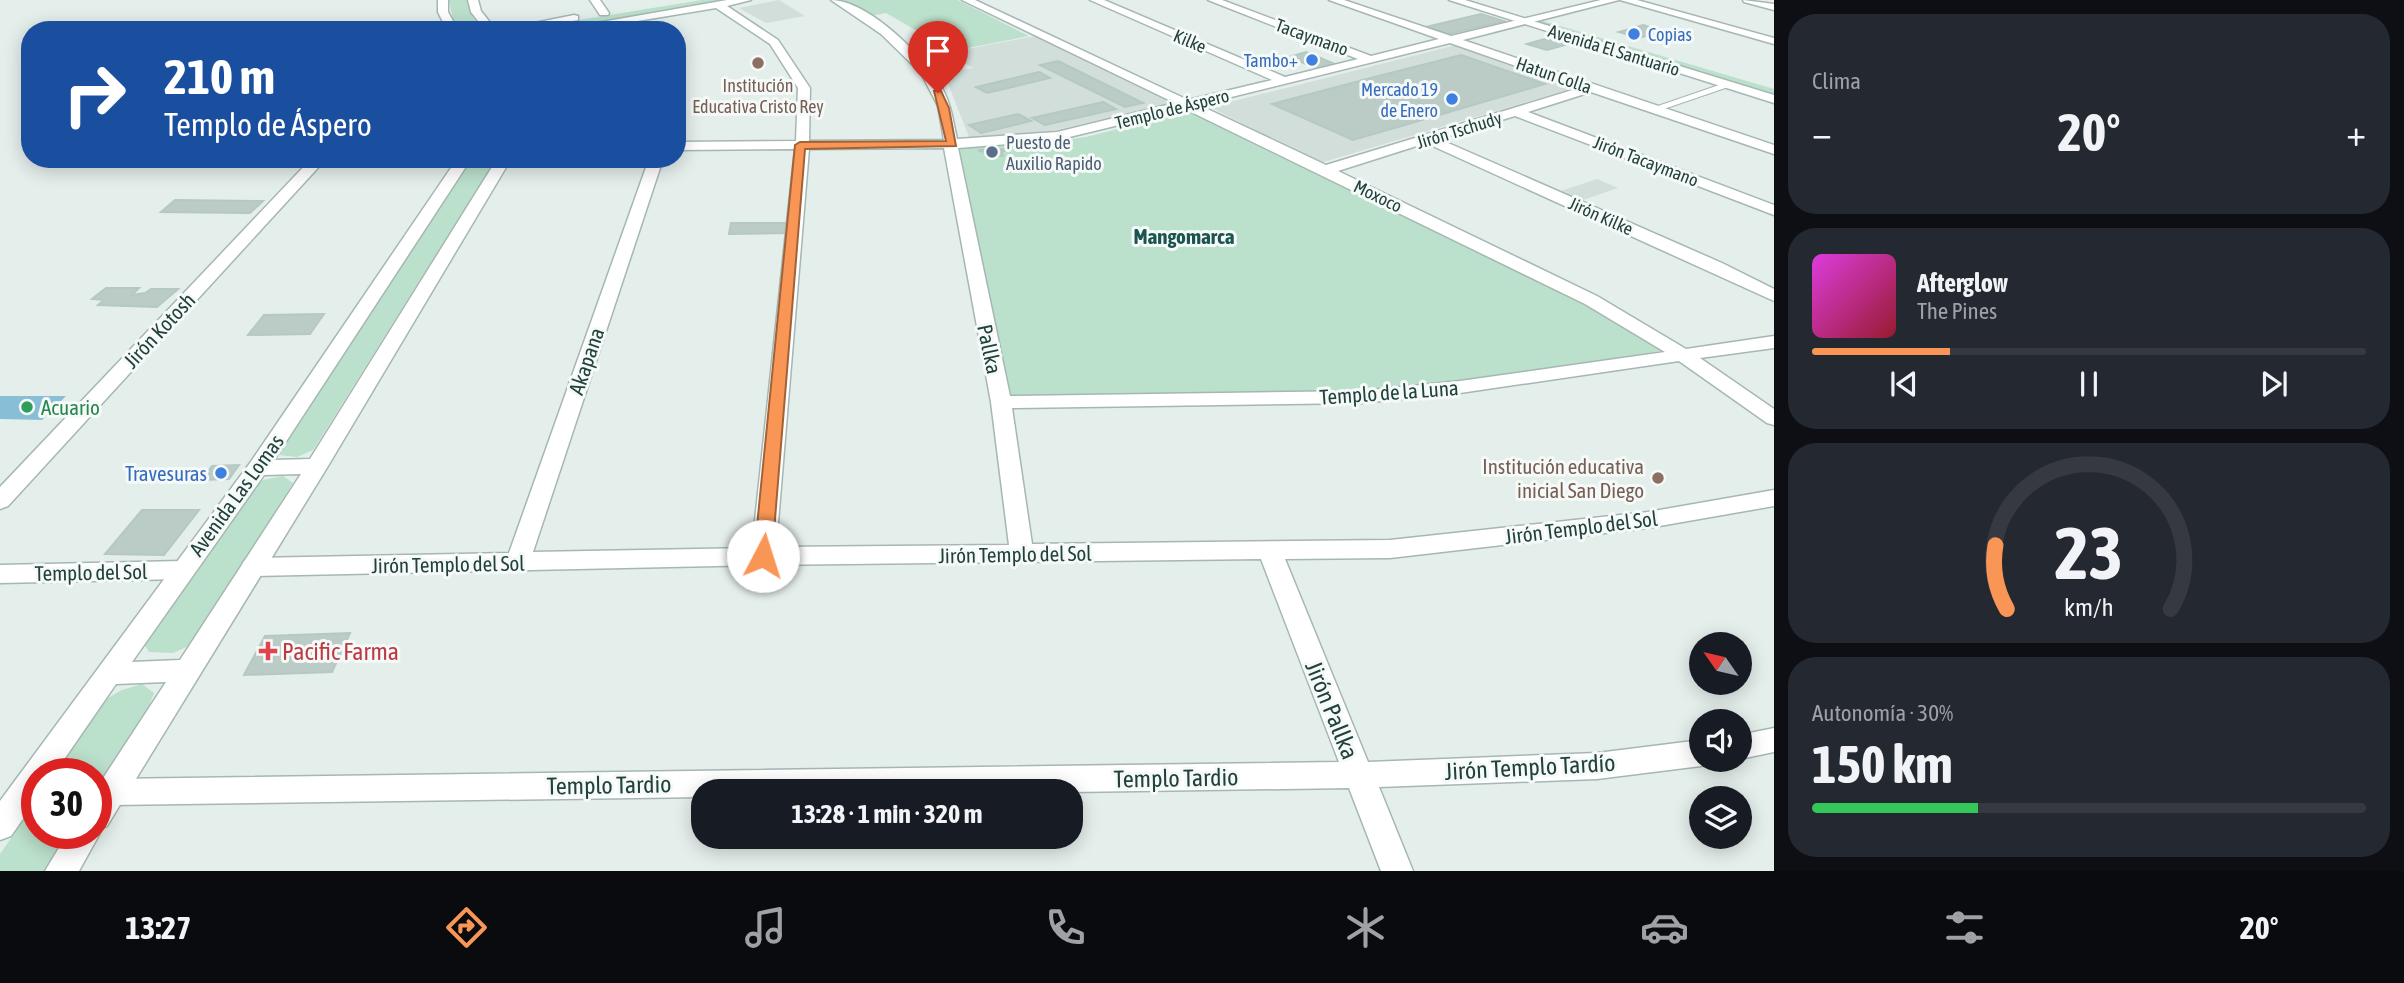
<!DOCTYPE html>
<html lang="es">
<meta charset="utf-8">
<style>
body{margin:0;font-family:"Asap Condensed",sans-serif;background:#242831;color:#f1f3f6;height:100vh;display:flex;flex-direction:column;font-size:26px;white-space:nowrap}
*{box-sizing:border-box;margin:0}
p{font-size:23px;color:#9ea1a6}
.icon{flex:none;width:38px;height:38px;fill:none;stroke:currentColor;stroke-width:2;stroke-linecap:round;stroke-linejoin:round}
.map{position:relative;flex:1;overflow:hidden}
.drawer{display:flex;flex-direction:column;gap:14px;padding:14px;background:#0d0f14;width:630px}
.drawer>*{flex:none}
.guide{position:absolute;left:21px;top:21px;width:665px;height:147px;border-radius:28px;box-shadow:0 4px 18px #0003;background:#1a4fa0;color:#fff;overflow:hidden}
.needle{width:46px;rotate:304deg}
.buttons{position:absolute;left:1689px;top:632px;display:grid;gap:14px}
.buttons a{display:grid;place-items:center;width:63px;height:63px;border-radius:50%;background:#171b24;box-shadow:0 4px 18px #0003;font-size:35px}
.speed{position:absolute;left:21px;top:758px;display:flex;gap:14px;font-size:35px;font-weight:700;text-align:center}
.speed>*{display:grid;place-content:center;width:91px;height:91px;border-radius:50%;background:#171b24;box-shadow:0 4px 18px #0003;line-height:1}
.speed .limit{border:10px solid #d22;background:#fff;color:#111}
.pin{position:absolute;display:grid;place-items:center;width:60px;height:60px;color:#fff;margin:-72px -30px;border-radius:50% 50% 50% 0;rotate:-45deg;box-shadow:0 0 7px #0007}
.pin .icon{rotate:45deg}
.me{position:absolute;width:77px;margin:-38px;rotate:5deg;stroke-linejoin:round;filter:drop-shadow(0 0 5px #0008)}
.turn{display:flex;align-items:center;gap:24px;height:147px;padding:0 28px;font-size:32px}
.turn .icon{width:91px;height:91px;stroke-width:2.5}
.turn b{display:block;font-size:49px;line-height:60px}
.big{font-size:52px;font-weight:700;line-height:1.1}
.drawer .widget{flex:1;display:flex;flex-direction:column;justify-content:center;gap:10px;min-width:0;padding:0 24px;border-radius:28px;background:#242831}
.drawer .dial{align-items:center;gap:0}
.dial svg{height:182px;overflow:visible;fill:none;stroke:#363941;stroke-width:7;stroke-linecap:round;text-anchor:middle}
.dial text{fill:#f1f3f6;stroke:none}
.song{display:flex;align-items:center;gap:21px}
.cover{width:84px;height:84px;border-radius:10px;background:linear-gradient(135deg,hsl(300 70% 55%),hsl(350 70% 35%))}
.played{height:7px;border-radius:4px;background:linear-gradient(90deg,#fa9655 25%,#363941 25%)}
.keys{display:flex;justify-content:space-around;direction:ltr}
.heat{display:flex;justify-content:space-between;align-items:center;font-size:38px;direction:ltr}
.charge{height:10px;border-radius:5px;background:linear-gradient(90deg,#34c759 30%,#363941 0)}
.trip{position:absolute;left:691px;top:779px;width:392px;height:70px;border-radius:28px;background:#171b24;box-shadow:0 4px 18px #0003;font-weight:700;line-height:70px;text-align:center}
.tab-bar{display:flex;height:112px;justify-content:space-around;align-items:center;background:#090b0e;color:#9ea1a6}
.tab-bar .icon{width:49px;height:49px}
.tab-bar .current{color:#fa9655}
.tab-bar b{font-size:32px;color:#f1f3f6}
main{display:flex;flex:1;min-height:0}
.map>svg:first-child{display:block}
</style>
<main>
<div class="map">
<svg width="1774" height="871" viewBox="0 0 1774 871">
<rect width="100%" height="100%" fill="#e4eeeb"/>
<g fill="#d2deda">
<path d="M779,0L805,16L766,23L739,8Z"/>
<path d="M1035,36L1173,102L1057,130L1012,136L969,137L944,73L973,68L946,53Z"/>
<path d="M1456,45L1577,87L1320,163L1210,107Z"/>
<path d="M1597,179L1618,188L1583,200L1561,191Z"/>
</g>
<g fill="#bbe0cb">
<path d="M449,0H467L473,18L481,28L460,30L453,20Z"/>
<path d="M702,0H734L553,30H517Z"/>
<path d="M843,0H958L1029,36L952,51L886,13L870,16Z"/>
<path d="M1543,21L1774,89V96L1538,22Z"/>
<path d="M1189,111L1591,306L1666,350L1465,382L1334,394L1010,397L955,147L1026,145L1086,137Z"/>
<path d="M469,159H496L313,450L297,457L279,455L277,445Z"/>
<path d="M283,476L293,483L191,645L173,653L149,652L144,644L250,488L263,480Z"/>
<path d="M142,684L154,693L149,706L96,791V774H55L106,699L122,690Z"/>
<path d="M37,801V833H70L46,871H0V854Z"/>
</g>
<path fill="#88bfd6" d="M0,396H66L42,420L0,419Z"/>
<g fill="#bbccc7" stroke="#b5c8c3" stroke-width="2">
<path d="M1481,14L1504,21L1448,34L1426,27Z"/>
<path d="M1643,25L1662,31L1639,38L1619,32Z"/>
<path d="M1552,37L1572,43L1547,50L1527,44Z"/>
<path d="M1306,52L1335,64L1318,69L1289,57Z"/>
<path d="M1461,55L1545,84L1446,113L1363,80Z"/>
<path d="M1058,61L1143,103L1125,107L1040,65Z"/>
<path d="M1039,72L1050,78L987,93L976,87Z"/>
<path d="M1363,80L1446,113L1353,140L1272,104Z"/>
<path d="M1103,102L1116,109L1045,125L1032,118Z"/>
<path d="M1018,114L1031,121L981,133L969,125Z"/>
<path d="M1007,149V151H1002L1003,156H987V153L978,150Z"/>
<path d="M175,200L263,201L250,213L161,212Z"/>
<path d="M731,223H788L787,233L729,234Z"/>
<path d="M106,288H139L132,295L145,293L151,289H178L157,307L98,305L104,300L92,299Z"/>
<path d="M324,314L310,334L248,335L264,315Z"/>
<path d="M239,465L229,479L202,480L212,466Z"/>
<path d="M142,510H199L164,555L105,554Z"/>
<path d="M350,633L332,672L244,675L265,636Z"/>
</g>
<g fill="none" stroke-linecap="round" stroke-linejoin="round">
<defs>
<path id="pedestrian" d="M1725,83L1734,85L1658,111L1649,109Z"/>
<g id="minor">
<path d="M590,0H600L609,13L608,15H600Z"/>
<path d="M727,0H751L727,6L778,40L810,88L809,141L944,140L938,106L921,73L881,34L831,0C867,0 925,56 942,88C951,104 953,121 957,139L1057,132L1175,103L962,0H975L1188,100L1272,80L1090,0H1104L1285,77L1358,59L1208,0H1222L1371,56L1439,39L1329,0H1344L1451,36L1601,0H1619L1463,40L1774,145V154L1591,92L1528,112L1774,205V215L1515,116L1439,139L1722,263L1774,289V301L1426,143L1338,171L1597,296L1686,349L1774,336V348L1700,358L1774,409V425L1767,423L1679,361L1460,393L1361,403L1012,408L1032,544L1390,540L1648,512L1774,490V506L1648,528L1390,558L1285,559L1368,762L1597,753L1701,740V760H1712L1711,762L1701,766L1597,779L1379,787L1413,871H1381L1349,788L1071,792L704,791V797L111,805L100,801L96,792L100,783L111,779L1339,762L1261,559L763,565L253,576L244,573L241,567L244,561L253,558L509,553L649,159H663L533,552L752,548L795,149L677,150V142L796,141L798,88L770,44L716,8L583,30H556ZM1450,43L1579,88L1326,165L1199,105ZM1185,109L1585,304L1665,352L1460,381L1361,391L1010,396L958,148L1057,140ZM944,148L991,402L1009,545L776,547L809,149Z"/>
<path d="M1620,0H1637L1774,38V44Z"/>
<path d="M1743,0L1774,4V10L1744,2Z"/>
<path d="M574,15L578,16V20L524,30H499Z"/>
<path d="M311,159H326L8,506L0,509V487Z"/>
<path d="M182,561L191,564L194,570L191,576L182,579L0,583V565Z"/>
<path d="M1774,728V752L1740,759V735Z"/>
</g>
<g id="tertiary">
<path d="M438,0H448V12L458,30H447L438,12Z"/>
<path d="M468,0H478L481,11L496,30H485L471,12Z"/>
<path d="M1449,0H1465L1774,95V103Z"/>
<path d="M457,159H471L274,460L310,459L497,159H511L328,466L107,826L99,829L100,833L79,871H45L68,833H96V789L166,682L116,684L54,774H37V799L11,836L0,840V801L250,463ZM301,474L180,660L132,662L264,475Z"/>
</g>
</defs>
<use href="#pedestrian" stroke="#a6b7b3" stroke-width="2"/>
<use href="#minor" stroke="#a6b7b3" stroke-width="3"/>
<use href="#tertiary" stroke="#a6b7b3" stroke-width="3"/>
<use href="#pedestrian" fill="#fff" fill-rule="evenodd"/>
<use href="#minor" fill="#fff" fill-rule="evenodd"/>
<use href="#tertiary" fill="#fff" fill-rule="evenodd"/>
</g>
<path fill="#fa9655" stroke="#a26237" stroke-width="2" d="M934,91H941L949,108L956,146L805,149L772,556L770,561H757L754,556L795,145L800,142L946,141Z"/>
<g fill="#3f7fe0" stroke="#f5faf8" stroke-width="2.5">
<circle cx="1634" cy="34" r="7"/>
<circle cx="1312" cy="60" r="7"/>
<circle cx="1452" cy="99" r="7"/>
<circle cx="221" cy="473" r="7"/>
</g>
<g fill="#8d6e63" stroke="#f5faf8" stroke-width="2.5">
<circle cx="758" cy="63" r="7"/>
<circle cx="1658" cy="478" r="7"/>
</g>
<circle fill="#5c6f8a" stroke="#f5faf8" stroke-width="2.5" cx="992" cy="152" r="7"/>
<circle fill="#2e9e5b" stroke="#f5faf8" stroke-width="2.5" cx="27" cy="407" r="7"/>
<path fill="#e0444e" stroke="#f5faf8" stroke-width="2.5" d="M264.5 640.5h7v7h7v7h-7v7h-7v-7h-7v-7h7z"/>
<g text-anchor="middle" dominant-baseline="central" stroke-width="6" stroke-linejoin="round" paint-order="stroke">
<g font-size="18" fill="#366cbe" stroke="#f5faf8" text-anchor="end">
<text x="1648" y="34" text-anchor="start">Copias</text>
<text x="1298" y="60">Tambo+</text>
<text x="1438" y="89">Mercado 19<tspan x="1438" dy="21">de Enero</tspan></text>
</g>
<g font-size="18" fill="#22413d" stroke="#f5faf8">
<text transform="translate(1312 37) rotate(20)">Tacaymano</text>
<text transform="translate(1190 41) rotate(23)">Kilke</text>
<text transform="translate(1614 50) rotate(17)">Avenida El Santuario</text>
<text transform="translate(1554 75) rotate(19)">Hatun Colla</text>
<text transform="translate(1172 109) rotate(-14)">Templo de Áspero</text>
<text transform="translate(1459 130) rotate(-17)">Jirón Tschudy</text>
<text transform="translate(1646 161) rotate(21)">Jirón Tacaymano</text>
<text transform="translate(1378 196) rotate(26)">Moxoco</text>
<text transform="translate(1601 216) rotate(24)">Jirón Kilke</text>
</g>
<g font-size="18" fill="#785e54" stroke="#f5faf8">
<text x="758" y="85">Institución<tspan x="758" dy="21">Educativa Cristo Rey</tspan></text>
</g>
<g font-size="18" fill="#4e5e75" stroke="#f5faf8" text-anchor="start">
<text x="1006" y="142">Puesto de<tspan x="1006" dy="21">Auxilio Rapido</tspan></text>
</g>
<g font-size="21" font-weight="bold" fill="#1c554f" stroke="#f5faf8">
<text x="1184" y="236">Mangomarca</text>
</g>
<g font-size="21" fill="#22413d" stroke="#f5faf8">
<text transform="translate(159 330) rotate(-47)">Jirón Kotosh</text>
<text transform="translate(990 349) rotate(78)">Pallka</text>
<text transform="translate(586 361) rotate(-71)">Akapana</text>
<text transform="translate(1389 392) rotate(-4)">Templo de la Luna</text>
<text transform="translate(236 495) rotate(-54)">Avenida Las Lomas</text>
<text transform="translate(1581 527) rotate(-7)">Jirón Templo del Sol</text>
<text transform="translate(1015 554) rotate(-1)">Jirón Templo del Sol</text>
<text transform="translate(448 564) rotate(-1)">Jirón Templo del Sol</text>
<text transform="translate(91 572) rotate(-1)">Templo del Sol</text>
</g>
<g font-size="21" fill="#27864d" stroke="#f5faf8" text-anchor="start">
<text x="41" y="407">Acuario</text>
</g>
<g font-size="21" fill="#785e54" stroke="#f5faf8" text-anchor="end">
<text x="1644" y="466">Institución educativa<tspan x="1644" dy="24">inicial San Diego</tspan></text>
</g>
<g font-size="21" fill="#366cbe" stroke="#f5faf8" text-anchor="end">
<text x="207" y="473">Travesuras</text>
</g>
<g font-size="24" fill="#be3a42" stroke="#f5faf8" text-anchor="start">
<text x="282" y="651">Pacific Farma</text>
</g>
<g font-size="24" fill="#22413d" stroke="#f5faf8">
<text transform="translate(1332 710) rotate(68)">Jirón Pallka</text>
<text transform="translate(1530 767) rotate(-3)">Jirón Templo Tardío</text>
<text transform="translate(1176 778) rotate(-1)">Templo Tardio</text>
<text transform="translate(609 785) rotate(-1)">Templo Tardio</text>
</g>
</g>
</svg>
<div class="buttons">
<a><svg class="needle" viewBox="-14 -14 28 28"><path d="M0-13l5 13h-10z" fill="#e53935"/><path d="M0 13l5-13h-10z" fill="#9ea1a6"/></svg></a>
<a><svg class="icon" aria-label="sound" viewBox="0 0 24 24"><path d="M4 9h4l5-4v14l-5-4H4zM17 9q2 3 0 6"/></svg></a>
<a><svg class="icon" aria-label="layers" viewBox="0 0 24 24"><path d="M12 4l9 5-9 5-9-5zM3 14l9 5 9-5"/></svg></a>
</div>
<div class="speed"><div class="limit">30</div></div>
<div class="pin" style="left:938px;top:93px;background:#d93025"><svg class="icon" aria-label="arrive" viewBox="0 0 24 24"><path d="M6 21V4h12l-3 4 3 4H6"/></svg></div>
<svg class="me" style="left:763px;top:556px" viewBox="-20 -20 40 40"><circle r="19" fill="#fff"/><path d="M0-13L10 11 0 6-10 11z" fill="#fa9655"/></svg>
<div class="trip">13:28 · 1 min · 320 m</div>
<div class="guide">
<div class="turn"><svg class="icon" aria-label="right" viewBox="0 0 24 24"><path d="M7 20v-9h11M14 6l5 5-5 5"/></svg><div><b>210 m</b>Templo de Áspero</div></div>
</div>
</div>
<section class="drawer">
<div class="widget"><p>Clima</p>
<div class="heat"><a>−</a><b class="big">20°</b><a>+</a></div>
</div>
<div class="widget">
<div class="song"><i class="cover"></i><div><b>Afterglow</b><p>The Pines</p></div></div>
<div class="played"></div>
<div class="keys"><svg class="icon" aria-label="previous" viewBox="0 0 24 24"><path d="M18 5L8 12l10 7zM5 5v14"/></svg><svg class="icon" aria-label="pause" viewBox="0 0 24 24"><path d="M8 5v14M16 5v14"/></svg><svg class="icon" aria-label="next" viewBox="0 0 24 24"><path d="M6 5l10 7-10 7zM19 5v14"/></svg></div>
</div>
<div class="widget dial"><svg viewBox="0 0 100 80">
<path d="M14 69A42 42 0 1 1 86 69"/>
<path d="M14 69A42 42 0 0 1 9 41" stroke="#fa9655"/>
<text x="50" y="56" font-size="32" font-weight="700">23</text>
<text x="50" y="72" font-size="11">km/h</text>
</svg></div>
<div class="widget"><p>Autonomía · 30%</p><b class="big">150 km</b><div class="charge"></div></div>
</section>
</main>
<nav class="tab-bar">
<b>13:27</b>
<svg class="icon current" aria-label="directions" viewBox="0 0 24 24"><path d="M12 3l9 9-9 9-9-9zM9 14v-3h6M13 9l2 2-2 2"/></svg>
<svg class="icon" aria-label="music" viewBox="0 0 24 24"><path d="M9 18V5l10-2v13"/><circle cx="6" cy="18" r="3"/><circle cx="16" cy="16" r="3"/></svg>
<svg class="icon" aria-label="phone" viewBox="0 0 24 24"><path d="M5 4h4l2 5-3 2q2 4 5 5l2-3 5 2v4C11 20 4 13 5 4z"/></svg>
<svg class="icon" aria-label="climate" viewBox="0 0 24 24"><path d="M12 3v18M4 7l16 10M4 17L20 7"/></svg>
<svg class="icon" aria-label="car" viewBox="0 0 24 24"><path d="M5 17H2v-5l4-1 3-4h7l3 4 3 1v5h-3M9 17h6M6 11h13"/><circle cx="7" cy="17" r="2"/><circle cx="17" cy="17" r="2"/></svg>
<svg class="icon" aria-label="filters" viewBox="0 0 24 24"><path d="M4 7h16M4 17h16"/><circle cx="9" cy="7" r="2"/><circle cx="15" cy="17" r="2"/></svg>
<b>20°</b>
</nav>
